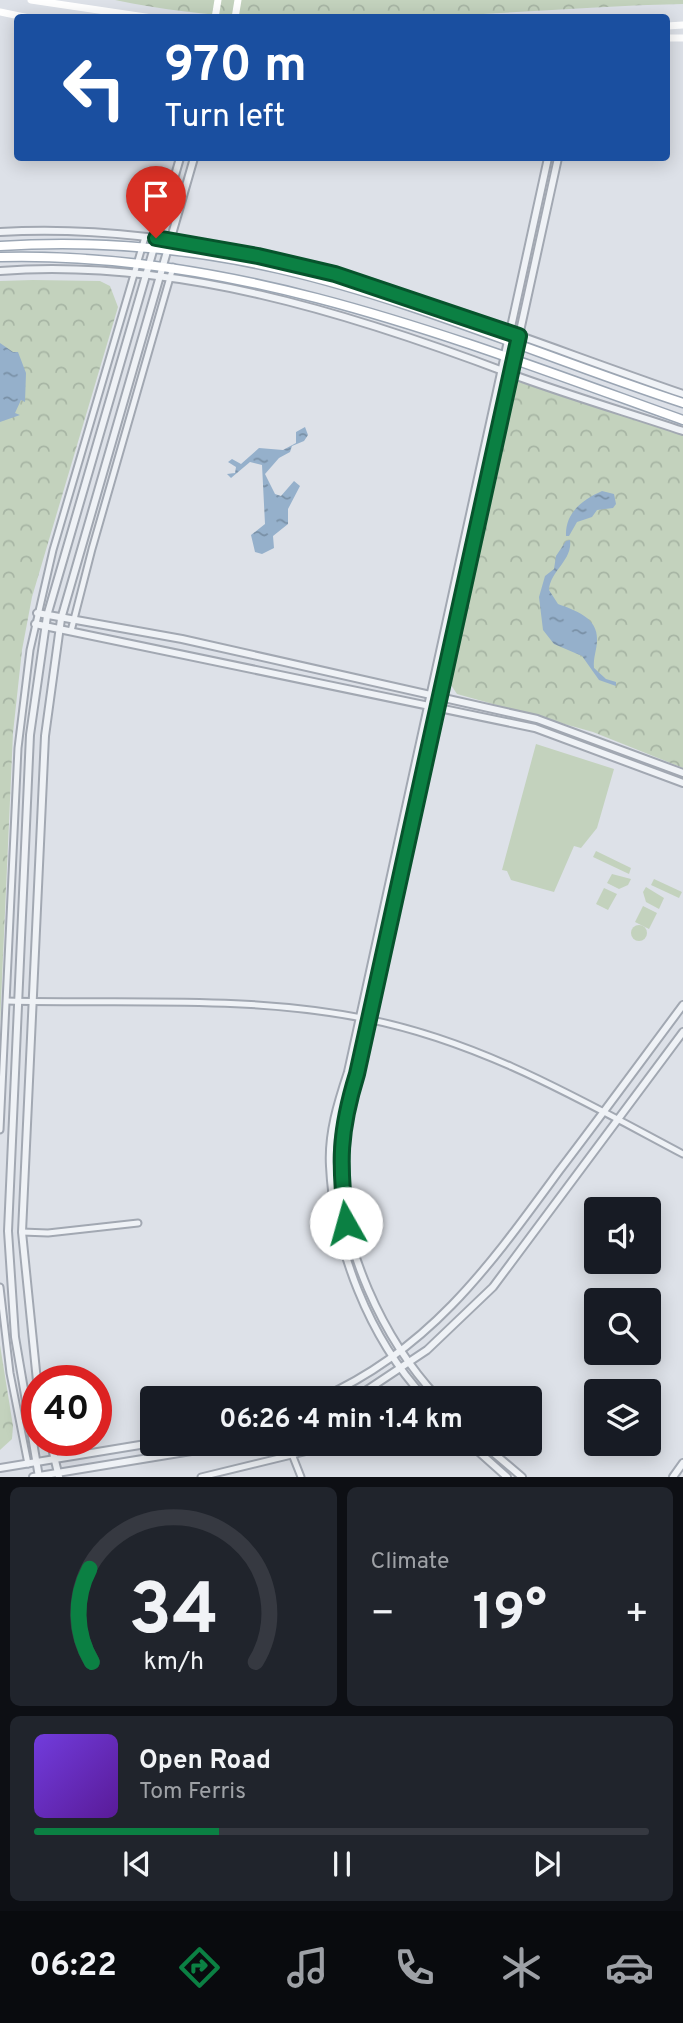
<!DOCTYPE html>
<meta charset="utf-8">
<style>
body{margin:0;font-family:Overpass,sans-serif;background:#20242c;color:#f1f3f6;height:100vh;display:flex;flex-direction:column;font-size:26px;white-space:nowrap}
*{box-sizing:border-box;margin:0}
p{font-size:23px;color:#9ea1a6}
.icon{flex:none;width:38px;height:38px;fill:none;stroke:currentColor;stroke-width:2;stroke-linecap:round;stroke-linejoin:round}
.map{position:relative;height:1477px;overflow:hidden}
.panel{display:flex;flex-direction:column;gap:10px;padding:10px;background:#0d0f14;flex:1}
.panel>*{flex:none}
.top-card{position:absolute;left:14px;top:14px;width:656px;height:147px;border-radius:7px;box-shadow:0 4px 18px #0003;background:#1a4fa0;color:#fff;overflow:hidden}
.buttons{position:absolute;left:584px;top:1197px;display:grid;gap:14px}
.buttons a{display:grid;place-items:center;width:77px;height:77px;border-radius:7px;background:#171b24;box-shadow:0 4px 18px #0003;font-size:35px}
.speed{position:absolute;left:21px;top:1365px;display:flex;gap:14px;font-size:35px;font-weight:700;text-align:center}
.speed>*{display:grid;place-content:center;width:91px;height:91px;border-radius:50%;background:#171b24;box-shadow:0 4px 18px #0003;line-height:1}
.speed .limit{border:10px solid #d22;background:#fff;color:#111}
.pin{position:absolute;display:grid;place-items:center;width:60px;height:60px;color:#fff;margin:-72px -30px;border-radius:50% 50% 50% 0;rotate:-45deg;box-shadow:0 0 7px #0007}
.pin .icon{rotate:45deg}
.me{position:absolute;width:77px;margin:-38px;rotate:353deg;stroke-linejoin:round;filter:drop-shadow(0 0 5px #0008)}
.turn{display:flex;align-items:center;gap:24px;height:147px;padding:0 35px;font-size:32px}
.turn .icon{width:91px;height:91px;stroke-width:2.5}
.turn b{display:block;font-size:49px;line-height:60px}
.big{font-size:52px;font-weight:700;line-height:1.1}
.panel .tile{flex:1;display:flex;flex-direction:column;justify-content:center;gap:10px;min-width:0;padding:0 24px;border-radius:10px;background:#20242c}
.panel .dial{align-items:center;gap:0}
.dial svg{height:182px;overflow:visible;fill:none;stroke:#363941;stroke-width:7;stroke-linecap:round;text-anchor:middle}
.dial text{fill:#f1f3f6;stroke:none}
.song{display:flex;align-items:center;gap:21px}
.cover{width:84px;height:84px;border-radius:10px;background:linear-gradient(135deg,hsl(260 70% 55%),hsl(270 70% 35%))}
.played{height:7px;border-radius:4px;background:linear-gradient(90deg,#0b8043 30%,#363941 30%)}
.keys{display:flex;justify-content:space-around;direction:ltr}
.heat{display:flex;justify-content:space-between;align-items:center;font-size:38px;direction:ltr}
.panel .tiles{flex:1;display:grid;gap:10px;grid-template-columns:1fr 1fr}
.tile:last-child{grid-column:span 2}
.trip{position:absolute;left:140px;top:1386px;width:402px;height:70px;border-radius:7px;background:#171b24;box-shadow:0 4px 18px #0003;font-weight:700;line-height:70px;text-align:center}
.dock{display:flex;height:112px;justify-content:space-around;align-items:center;background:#090b0e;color:#9ea1a6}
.dock .icon{width:49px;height:49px}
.dock .current{color:#0b8043}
.dock b{font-size:32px;color:#f1f3f6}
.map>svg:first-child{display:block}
</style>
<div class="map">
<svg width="683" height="1477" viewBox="0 0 683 1477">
<defs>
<pattern id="forest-crowns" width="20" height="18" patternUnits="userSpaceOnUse" patternTransform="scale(1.75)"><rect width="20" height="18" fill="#c3d2bd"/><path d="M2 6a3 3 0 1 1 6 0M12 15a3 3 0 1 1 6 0" fill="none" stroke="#a7b5a4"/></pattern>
<pattern id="water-ripples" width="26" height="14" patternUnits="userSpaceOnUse" patternTransform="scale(1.75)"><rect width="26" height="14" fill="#95b0cb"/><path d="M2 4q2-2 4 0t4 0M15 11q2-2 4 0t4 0" fill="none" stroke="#7990a6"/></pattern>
</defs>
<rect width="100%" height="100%" fill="#dde1e8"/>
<g fill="#c3d2bd">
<path d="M536,744L614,769L597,828L581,848L574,846L554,892L511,880L507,871L502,870Z"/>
<path d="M596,851L631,868L629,874L593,857Z"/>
<path d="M612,874L631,879L628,885L619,889L607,883Z"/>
<path d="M654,879L682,892L679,898L651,885Z"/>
<path d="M646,887L664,898L659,909L646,902L643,892Z"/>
<path d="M604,888L617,894L608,910L596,904Z"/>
<path d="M643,906L657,913L649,929L635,922Z"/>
<circle cx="639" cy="933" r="8"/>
</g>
<g fill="url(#forest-crowns)">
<path d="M115,0H683V4C495,8 301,39 115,0Z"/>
<path d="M33,280L100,281L110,286L118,307L32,597L22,650L13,733L0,1024V281Z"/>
<path d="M516,381L683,435V768L593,732L457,694L449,682Z"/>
<path d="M0,1345L13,1426L12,1439L0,1450Z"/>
</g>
<g fill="url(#water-ripples)">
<path d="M0,343L13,352H18L26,373L25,402L21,400L15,413L20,415L0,422Z"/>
<path d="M305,427L308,435L304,441L292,446L290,452L279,458L265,474L275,494L281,496L294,481L300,486L288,509V524L273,536L274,548L262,554L255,552L251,535L265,524L262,465L250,462L231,478L227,474L235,473L236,467L228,462L232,459L241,464L259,448L283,450L296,443V432Z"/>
<path d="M602,491L614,494L616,504L613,508L597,510L592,517L577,522L569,536H566C565,513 582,500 602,491Z"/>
<path d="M570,540C573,560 550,571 549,590L558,604C574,610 598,617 597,640C597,650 593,657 594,668L606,679L616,682V686L599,680L582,656L554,644L543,630L539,597L545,576L554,569L556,556L566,541Z"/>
</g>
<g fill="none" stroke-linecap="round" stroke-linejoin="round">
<defs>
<g id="minor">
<path d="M71,631L92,549L173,267"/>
<path d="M7,1001C127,1004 249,995 367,1019C482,1042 581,1100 683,1154"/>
<path d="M0,1130L18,748L30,650L53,550L145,237"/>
<path d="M22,1232L48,1233L138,1223"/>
<path d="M0,1287L10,1373L28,1464"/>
<path d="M288,1444L301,1477"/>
<path d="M201,1477L337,1444"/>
</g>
<g id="tertiary">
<path d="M0,232C239,218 462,318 683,394"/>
<path d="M0,271C175,258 350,313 511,374C568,395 626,412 683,431"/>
<path d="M37,613L182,639L537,719L683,773"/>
<path d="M35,624L535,728L683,783"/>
<path d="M37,1381L22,1232L45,736L61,619L194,158"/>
<path d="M321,1398C431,1349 490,1265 559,1171C601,1116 642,1060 683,1005"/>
<path d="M355,1398L427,1350L493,1287L683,1032"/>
<path d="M425,1398C369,1338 334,1248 330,1166C328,1134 338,1102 348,1072L548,158"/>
<path d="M438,1398C382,1338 341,1247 339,1164C338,1133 348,1104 357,1074L558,158"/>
<path d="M50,1440L59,1477"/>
<path d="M470,1444L507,1477"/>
<path d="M483,1444L522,1477"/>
<path d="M0,1468L152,1443"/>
<path d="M33,1477L234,1444"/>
<path d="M39,1477L15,1337L8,1231L30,735L47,616L180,158"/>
<path d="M673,1477L683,1463"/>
</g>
<g id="primary">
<path d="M0,246C93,240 189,248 280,269C415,300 551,360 683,403"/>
<path d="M0,257C239,251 462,341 683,420"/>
</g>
</defs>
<use href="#minor" stroke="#a2a8b2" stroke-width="9"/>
<use href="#tertiary" stroke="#a2a8b2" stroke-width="10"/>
<use href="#primary" stroke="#9ba6b4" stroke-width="11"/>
<use href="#minor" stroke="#eff2f6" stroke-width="5"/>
<use href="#tertiary" stroke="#eff2f6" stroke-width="6"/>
<g stroke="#fff" stroke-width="7">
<path d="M31,0L152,18"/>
<path d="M0,12L29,18"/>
<path d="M215,18L218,0"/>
<path d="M235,18L238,0"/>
<path d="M667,26L683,25"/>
<path d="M667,38H683"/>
</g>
<use href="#primary" stroke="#fff" stroke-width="8"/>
</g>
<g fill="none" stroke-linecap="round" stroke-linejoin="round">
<defs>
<path id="route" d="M156,238L258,256L335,274L519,336L357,1074C339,1132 339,1163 346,1223"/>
</defs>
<use href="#route" stroke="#07532c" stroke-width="18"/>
<use href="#route" stroke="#0b8043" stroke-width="12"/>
</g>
</svg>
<div class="buttons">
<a><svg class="icon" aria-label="sound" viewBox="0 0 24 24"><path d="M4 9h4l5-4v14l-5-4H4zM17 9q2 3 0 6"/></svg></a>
<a><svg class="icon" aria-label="search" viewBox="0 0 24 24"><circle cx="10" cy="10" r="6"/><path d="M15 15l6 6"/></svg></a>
<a><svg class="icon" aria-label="layers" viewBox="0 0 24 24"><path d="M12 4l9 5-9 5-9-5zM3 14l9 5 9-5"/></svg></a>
</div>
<div class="speed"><div class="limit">40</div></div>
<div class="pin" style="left:156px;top:238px;background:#d93025"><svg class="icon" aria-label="arrive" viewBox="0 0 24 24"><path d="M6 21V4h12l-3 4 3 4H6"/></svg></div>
<svg class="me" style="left:346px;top:1223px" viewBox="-20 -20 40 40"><circle r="19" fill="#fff"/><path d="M0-13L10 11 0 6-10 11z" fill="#0b8043"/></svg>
<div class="trip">06:26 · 4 min · 1.4 km</div>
<div class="top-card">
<div class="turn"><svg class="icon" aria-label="left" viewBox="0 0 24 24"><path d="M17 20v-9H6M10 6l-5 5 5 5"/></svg><div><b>970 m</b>Turn left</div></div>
</div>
</div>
<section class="panel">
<div class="tiles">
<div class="tile dial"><svg viewBox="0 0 100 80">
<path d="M14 69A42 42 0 1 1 86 69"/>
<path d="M14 69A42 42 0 0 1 13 28" stroke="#0b8043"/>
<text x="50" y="56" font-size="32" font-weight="700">34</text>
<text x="50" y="72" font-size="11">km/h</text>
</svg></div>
<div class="tile"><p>Climate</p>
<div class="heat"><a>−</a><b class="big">19°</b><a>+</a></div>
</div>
<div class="tile">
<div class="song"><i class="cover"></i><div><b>Open Road</b><p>Tom Ferris</p></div></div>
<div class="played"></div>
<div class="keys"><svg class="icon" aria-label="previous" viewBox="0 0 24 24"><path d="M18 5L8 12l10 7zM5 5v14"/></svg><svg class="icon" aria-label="pause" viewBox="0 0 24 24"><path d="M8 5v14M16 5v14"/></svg><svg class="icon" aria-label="next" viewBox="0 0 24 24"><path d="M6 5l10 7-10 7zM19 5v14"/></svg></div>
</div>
</div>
</section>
<nav class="dock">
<b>06:22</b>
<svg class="icon current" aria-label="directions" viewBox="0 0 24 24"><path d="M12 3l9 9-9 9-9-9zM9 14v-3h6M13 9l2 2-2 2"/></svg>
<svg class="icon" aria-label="music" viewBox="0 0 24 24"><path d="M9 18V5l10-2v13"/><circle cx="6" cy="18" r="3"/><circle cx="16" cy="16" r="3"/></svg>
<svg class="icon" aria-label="phone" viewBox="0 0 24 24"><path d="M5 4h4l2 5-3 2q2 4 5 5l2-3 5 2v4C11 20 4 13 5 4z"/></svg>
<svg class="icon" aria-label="climate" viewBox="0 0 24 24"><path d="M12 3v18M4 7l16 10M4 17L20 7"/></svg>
<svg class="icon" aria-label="car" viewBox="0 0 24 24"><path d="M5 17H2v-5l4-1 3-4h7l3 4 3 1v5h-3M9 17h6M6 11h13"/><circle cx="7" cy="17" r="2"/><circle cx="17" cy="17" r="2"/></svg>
</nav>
